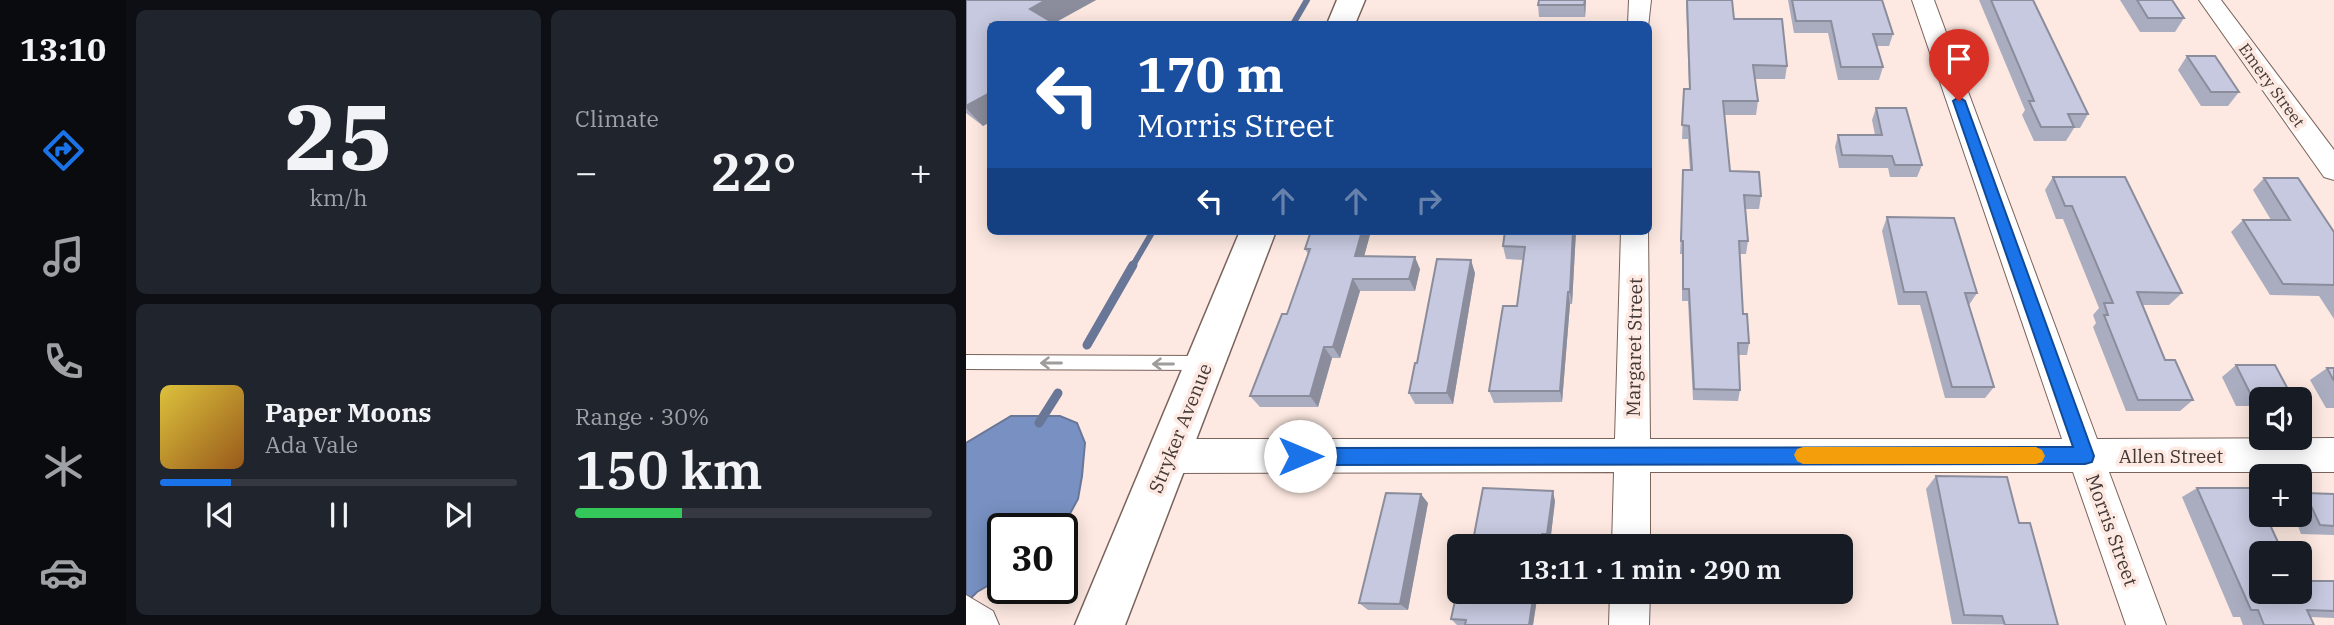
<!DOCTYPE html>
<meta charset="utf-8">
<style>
body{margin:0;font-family:"IBM Plex Serif",serif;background:#20242c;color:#f1f3f6;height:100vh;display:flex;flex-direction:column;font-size:26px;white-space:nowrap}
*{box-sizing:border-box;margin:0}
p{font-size:23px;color:#9ea1a6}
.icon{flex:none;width:38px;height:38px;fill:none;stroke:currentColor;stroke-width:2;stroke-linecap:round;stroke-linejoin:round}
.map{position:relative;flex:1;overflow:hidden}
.drawer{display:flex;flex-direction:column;gap:10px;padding:10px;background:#0d0f14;width:840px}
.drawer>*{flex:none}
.top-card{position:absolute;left:21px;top:21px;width:665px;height:214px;border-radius:10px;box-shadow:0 4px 18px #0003;background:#1a4fa0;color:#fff;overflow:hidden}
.tools{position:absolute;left:1283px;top:387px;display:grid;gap:14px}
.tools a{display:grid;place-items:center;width:63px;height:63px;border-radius:10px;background:#171b24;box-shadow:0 4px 18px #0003;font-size:35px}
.speed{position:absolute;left:21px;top:513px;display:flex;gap:14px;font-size:35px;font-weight:700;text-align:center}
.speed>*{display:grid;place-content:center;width:91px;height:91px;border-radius:50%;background:#171b24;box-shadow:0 4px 18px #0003;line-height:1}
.speed .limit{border:4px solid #111;border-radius:10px;background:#fff;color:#111}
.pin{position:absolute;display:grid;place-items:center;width:60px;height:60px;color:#fff;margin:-72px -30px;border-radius:50% 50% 50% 0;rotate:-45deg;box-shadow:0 0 7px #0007}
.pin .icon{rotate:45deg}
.me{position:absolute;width:77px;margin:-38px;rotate:90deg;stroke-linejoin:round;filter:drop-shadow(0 0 5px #0008)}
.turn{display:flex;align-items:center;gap:24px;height:147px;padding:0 35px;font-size:32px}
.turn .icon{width:91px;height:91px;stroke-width:2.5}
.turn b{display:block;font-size:49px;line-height:60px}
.lanes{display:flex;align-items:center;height:66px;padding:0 35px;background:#0003;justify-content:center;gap:35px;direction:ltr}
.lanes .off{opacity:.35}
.big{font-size:52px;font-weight:600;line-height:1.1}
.drawer .card{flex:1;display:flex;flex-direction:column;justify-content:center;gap:10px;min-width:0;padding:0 24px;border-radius:10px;background:#20242c}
.drawer .dial{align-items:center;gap:0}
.dial b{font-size:91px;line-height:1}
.song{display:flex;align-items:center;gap:21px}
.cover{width:84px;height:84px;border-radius:10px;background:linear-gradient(135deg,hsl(50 70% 55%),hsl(30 70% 35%))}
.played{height:7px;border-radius:4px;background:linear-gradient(90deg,#1a73e8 20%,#363941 20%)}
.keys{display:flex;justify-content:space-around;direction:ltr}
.heat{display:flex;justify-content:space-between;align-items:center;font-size:38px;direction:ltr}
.charge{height:10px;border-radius:5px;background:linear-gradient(90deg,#34c759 30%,#363941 0)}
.drawer .tiles{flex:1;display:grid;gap:10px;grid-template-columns:repeat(2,1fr)}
.trip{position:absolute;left:481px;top:534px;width:406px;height:70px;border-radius:10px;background:#171b24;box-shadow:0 4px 18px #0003;font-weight:600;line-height:70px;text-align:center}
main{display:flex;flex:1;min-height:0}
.tab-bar{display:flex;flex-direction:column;width:126px;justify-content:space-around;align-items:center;background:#090b0e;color:#9ea1a6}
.tab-bar .icon{width:49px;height:49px}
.tab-bar .selected{color:#1a73e8}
.tab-bar b{font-size:32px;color:#f1f3f6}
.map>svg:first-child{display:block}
</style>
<main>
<nav class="tab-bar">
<b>13:10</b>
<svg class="icon selected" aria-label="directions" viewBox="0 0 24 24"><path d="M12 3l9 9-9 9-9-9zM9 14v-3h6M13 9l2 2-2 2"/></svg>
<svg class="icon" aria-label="music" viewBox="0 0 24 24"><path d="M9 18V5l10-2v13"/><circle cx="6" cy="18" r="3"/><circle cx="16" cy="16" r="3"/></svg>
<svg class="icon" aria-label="phone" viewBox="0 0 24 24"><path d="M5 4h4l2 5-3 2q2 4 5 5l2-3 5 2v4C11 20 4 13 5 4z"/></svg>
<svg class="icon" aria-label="climate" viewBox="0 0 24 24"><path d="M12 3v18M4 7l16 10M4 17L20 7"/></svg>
<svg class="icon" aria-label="car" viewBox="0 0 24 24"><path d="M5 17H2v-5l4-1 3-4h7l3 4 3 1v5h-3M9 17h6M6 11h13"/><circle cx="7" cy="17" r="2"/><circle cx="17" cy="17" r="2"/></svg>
</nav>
<section class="drawer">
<div class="tiles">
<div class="card dial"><b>25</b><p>km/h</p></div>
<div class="card"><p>Climate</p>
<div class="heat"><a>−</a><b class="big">22°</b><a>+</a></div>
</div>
<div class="card">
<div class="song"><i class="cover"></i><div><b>Paper Moons</b><p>Ada Vale</p></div></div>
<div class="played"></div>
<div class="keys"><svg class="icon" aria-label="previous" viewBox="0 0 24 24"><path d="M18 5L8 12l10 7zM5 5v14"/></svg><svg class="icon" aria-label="pause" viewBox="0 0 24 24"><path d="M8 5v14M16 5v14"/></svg><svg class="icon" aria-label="next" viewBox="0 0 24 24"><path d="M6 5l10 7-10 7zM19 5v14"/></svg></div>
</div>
<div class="card"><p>Range · 30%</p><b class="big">150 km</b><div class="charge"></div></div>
</div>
</section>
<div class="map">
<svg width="1368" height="625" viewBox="0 0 1368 625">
<rect width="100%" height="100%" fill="#fde9e1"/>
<path fill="#7891c2" stroke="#687698" stroke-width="2" d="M45,416H94L111,423L119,443L116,476L112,499L96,528H37V577L11,592L0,603V443Z"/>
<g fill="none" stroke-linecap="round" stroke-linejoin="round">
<g stroke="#687698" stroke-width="6">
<path d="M327,24L341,0"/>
<path d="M166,267L187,231"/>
</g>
<g stroke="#687698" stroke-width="9">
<path d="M121,345L167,265"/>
<path d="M73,423L92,393"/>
</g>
<defs>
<path id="lane" d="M0,355L237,356L243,358L245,363L243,368L237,370L0,369Z"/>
<g id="street">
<path d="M663,0H685L682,27V24H662Z"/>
<path d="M946,0H968L1131,439L1368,438V472H1143L1200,625H1160L1107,472H684V546H646L648,472L202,473L189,468L184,456L189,444L202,439H649L655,231H682V227L684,439H1096Z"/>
<path d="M1233,0H1255L1368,150V180L1358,177Z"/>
<path d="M644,592H684L683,625H643Z"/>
<path d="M0,595L27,611L33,625H0Z"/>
</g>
<g id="secondary">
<path d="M371,0H399L389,24H361Z"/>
<path d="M274,231H310L159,625H109Z"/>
</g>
</defs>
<use href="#lane" stroke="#79635b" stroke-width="2"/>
<use href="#street" stroke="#79635b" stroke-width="2"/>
<use href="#secondary" stroke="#79635b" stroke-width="3"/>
<use href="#lane" fill="#fff" fill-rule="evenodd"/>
<use href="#street" fill="#fff" fill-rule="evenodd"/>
<use href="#secondary" fill="#fff" fill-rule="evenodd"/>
</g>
<g fill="#aaadc0">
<path d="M0,0H130L87,24H24V122L17,126L0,113Z"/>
<path d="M573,0H620L619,17H573L572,5Z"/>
<path d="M720,0H766L768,19L821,66L819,79H789L792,101L790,115H758L764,171L795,196L793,209H779L782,241L780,254H774L777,314L783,343L781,355H772L774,390L772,401L727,400L722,301H716V254H714L717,170H724L722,139H716L718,89H723Z"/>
<path d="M822,0H916L927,34L923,46H911L917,67L913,80H872L862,33H828Z"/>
<path d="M1013,0H1067L1122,114L1114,128H1108L1100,141H1068L1056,115L1059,110Z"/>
<path d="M1154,0H1206L1218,18L1209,32H1174Z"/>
<path d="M1221,56L1273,92L1262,106H1235L1212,70Z"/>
<path d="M910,108L956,165L951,177H924L922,168H873L869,147L872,135H909L906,120Z"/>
<path d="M1087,177L1216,293L1203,305H1176L1199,360L1227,400L1214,411H1160L1127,327L1130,323L1127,315L1133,308L1097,219H1090L1079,190Z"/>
<path d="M1298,178L1368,232V319L1353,296L1304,295L1265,232L1277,220H1305L1287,190Z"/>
<path d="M921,217L1011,293L1003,305L1028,387L1019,398H979L954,305H932L916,231Z"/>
<path d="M345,231H405L398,256L454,269L449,291H394L374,358H366L352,407H294L284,396L321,314L342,254L339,249Z"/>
<path d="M610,231L606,304H604L596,402L528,403L523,391L551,306L557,260L540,259L537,246Z"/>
<path d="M509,273L487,404H449L443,393L451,363Z"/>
<path d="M1270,365L1325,395L1319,399H1295V406H1270L1256,377Z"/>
<path d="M1361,368H1368V408H1360L1344,380Z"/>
<path d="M970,476L1053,523L1092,625L986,624L960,489Z"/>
<path d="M1231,488L1317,553L1339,581H1368V618L1344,617L1348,625H1277L1274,617H1267L1216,497Z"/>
<path d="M1339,493L1368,494V535L1335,534L1327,514H1334V496Z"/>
<path d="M589,501L584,543L506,546Z"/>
<path d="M462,503L442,610H402L393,603Z"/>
<path d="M494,592H572L567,625H491L485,619Z"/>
</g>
<g fill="#8b8d9c">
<path d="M80,0H130L86,24L64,9Z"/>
<path d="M619,0H620L619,17L618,5Z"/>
<path d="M24,93V122L17,126L0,108V106Z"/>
<path d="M396,231H405L395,268L389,256Z"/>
<path d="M607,231H610L606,304L604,292Z"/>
<path d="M449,257L454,269L449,291L443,279Z"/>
<path d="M505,260L509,273L487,404L481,393Z"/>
<path d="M387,279L394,291L374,358L367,347Z"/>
<path d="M602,292L604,304L596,402L594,391Z"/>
<path d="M358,347L366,358L352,407L344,396Z"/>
<path d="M587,491L589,501L584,543L581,534Z"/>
<path d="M455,494L462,503L442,610L434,604Z"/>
<path d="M576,534L579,543V546H574Z"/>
<path d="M568,592H572L567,625H563Z"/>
</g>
<g fill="#c6c9df" stroke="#8b8d9c" stroke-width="2">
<path d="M0,0H80L64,9L89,24H24V93L0,106Z"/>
<path d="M573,0H619L618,5H572Z"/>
<path d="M721,0H766L768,19H816L821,66L787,65L792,101H757L764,171L793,172L795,196L778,195L782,241H773L777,314H781L783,343H772L774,390L728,389L723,289H717V241H715L717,170H726L723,126L716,125L718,89H724Z"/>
<path d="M826,0H916L927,34H907L917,67H875L865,21H830Z"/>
<path d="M1025,0H1067L1122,114H1102L1108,127H1075L1063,101H1068Z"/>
<path d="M1171,0H1206L1218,18H1182Z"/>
<path d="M1221,56H1249L1273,92H1245Z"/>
<path d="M910,108H940L956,165H929L926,156L876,155L872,135H916Z"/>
<path d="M1087,177H1159L1216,293L1171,292L1199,360H1209L1227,400H1172L1138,315H1142L1138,303H1147L1106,206H1099Z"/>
<path d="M1298,178H1332L1368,232V285L1317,284L1277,220H1324Z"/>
<path d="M921,217L988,218L1011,293H999L1028,387H986L960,292H938Z"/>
<path d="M345,231H396L389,256L449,257L443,279H387L367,347H358L344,396H284L316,314H321L344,249H339Z"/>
<path d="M539,231H607L604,292H602L594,391H523L537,306H551L559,247L537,246Z"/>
<path d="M471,259L505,260L481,393H443L449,363H451Z"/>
<path d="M1270,365H1309L1325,395H1285Z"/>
<path d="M1361,368H1368V381Z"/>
<path d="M970,476L1041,477L1053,523H1064L1092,625H1039L1036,616L998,615Z"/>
<path d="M517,488L587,491L581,534H576L574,546H506Z"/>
<path d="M1231,488H1287L1295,506V514H1299L1317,553H1295V592H1334V570L1339,581H1368V611L1341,610L1348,625H1298L1292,610H1285Z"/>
<path d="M420,493L455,494L434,604L393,603Z"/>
<path d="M1339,493L1368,494V526L1354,525Z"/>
<path d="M494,578V592H568L563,625H499L500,620L485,619Z"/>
</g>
<defs><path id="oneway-shaft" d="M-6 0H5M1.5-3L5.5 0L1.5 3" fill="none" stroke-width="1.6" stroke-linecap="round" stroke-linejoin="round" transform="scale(1.75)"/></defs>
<g stroke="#a09c9a">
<use href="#oneway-shaft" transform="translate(85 363) rotate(-180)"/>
<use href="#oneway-shaft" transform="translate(197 364) rotate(-180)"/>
</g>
<path fill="#1a73e8" stroke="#114b97" stroke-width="2" d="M993,97L999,101L1128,456L1126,462L1119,464L334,465L327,462L325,456L327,450L334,448L1107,447L987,101Z"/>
<path fill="#f59e0b" d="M837,447H1070L1076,450L1079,456L1076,462L1070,464H837L831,461L828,455L831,449Z"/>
<g text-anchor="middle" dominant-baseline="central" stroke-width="7" stroke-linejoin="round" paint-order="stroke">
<g font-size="16" fill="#423835" stroke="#fde9e1">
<text transform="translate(1306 85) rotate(54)">Emery Street</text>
</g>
<g font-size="19" fill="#423835" stroke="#fde9e1">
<text transform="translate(668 347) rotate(-89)">Margaret Street</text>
<text transform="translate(214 428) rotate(-68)">Stryker Avenue</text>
<text x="1205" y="456">Allen Street</text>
<text transform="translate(1146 530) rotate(70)">Morris Street</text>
</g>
</g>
</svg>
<div class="tools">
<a><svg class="icon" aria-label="sound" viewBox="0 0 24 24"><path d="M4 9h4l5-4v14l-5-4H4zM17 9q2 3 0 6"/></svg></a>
<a>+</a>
<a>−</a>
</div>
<div class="speed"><div class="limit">30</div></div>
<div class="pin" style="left:993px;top:101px;background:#d93025"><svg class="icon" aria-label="arrive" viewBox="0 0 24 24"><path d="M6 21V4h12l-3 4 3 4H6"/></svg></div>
<svg class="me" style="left:334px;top:456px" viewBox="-20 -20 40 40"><circle r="19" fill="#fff"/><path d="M0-13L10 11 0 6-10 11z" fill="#1a73e8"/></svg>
<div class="trip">13:11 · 1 min · 290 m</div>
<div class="top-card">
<div class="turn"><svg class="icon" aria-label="left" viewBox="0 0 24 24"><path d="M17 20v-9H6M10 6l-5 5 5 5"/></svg><div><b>170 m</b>Morris Street</div></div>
<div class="lanes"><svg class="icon" aria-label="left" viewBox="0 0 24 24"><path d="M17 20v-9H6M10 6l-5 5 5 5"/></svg><svg class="icon off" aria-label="ahead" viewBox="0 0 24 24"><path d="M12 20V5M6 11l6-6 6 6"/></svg><svg class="icon off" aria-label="ahead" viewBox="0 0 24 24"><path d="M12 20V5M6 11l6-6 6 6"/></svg><svg class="icon off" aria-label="right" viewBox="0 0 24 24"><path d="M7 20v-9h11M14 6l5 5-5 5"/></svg></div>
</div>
</div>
</main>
